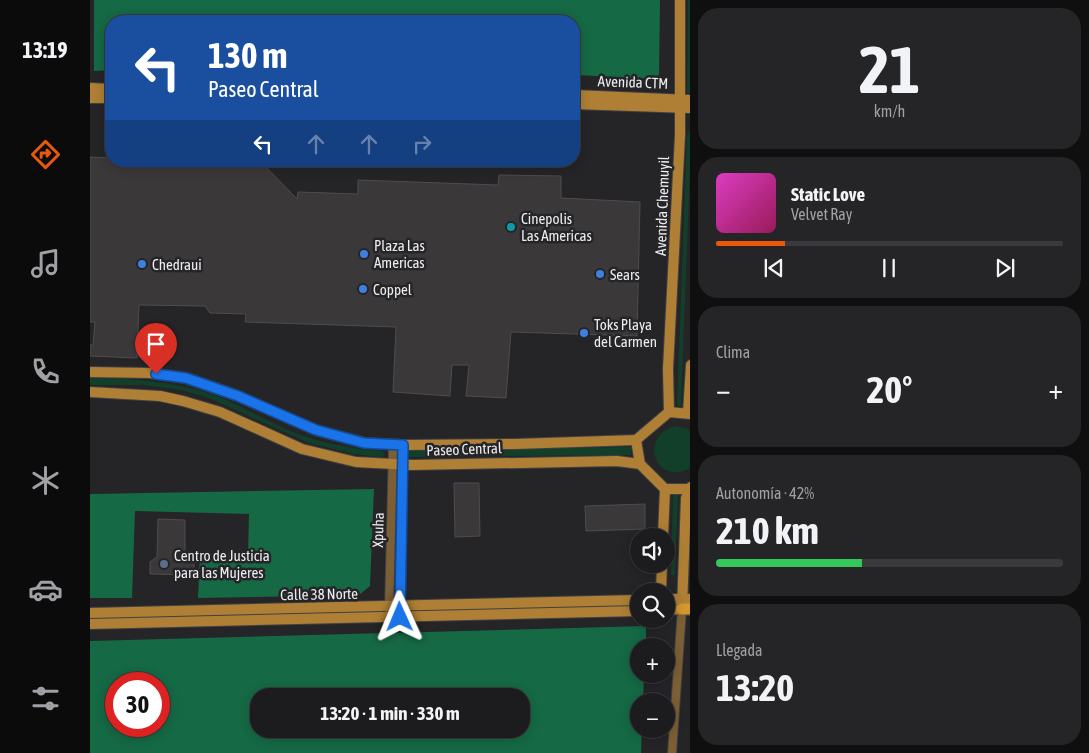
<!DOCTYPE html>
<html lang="es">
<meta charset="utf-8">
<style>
body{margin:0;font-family:"Asap Condensed",sans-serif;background:#252426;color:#f1f3f6;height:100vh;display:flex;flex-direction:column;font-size:19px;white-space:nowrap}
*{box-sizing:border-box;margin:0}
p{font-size:16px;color:#a0a1a4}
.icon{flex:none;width:28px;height:28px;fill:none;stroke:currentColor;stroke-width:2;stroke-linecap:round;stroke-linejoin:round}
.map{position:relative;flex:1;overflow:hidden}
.panel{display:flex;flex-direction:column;gap:8px;padding:8px;background:#0f0f10;width:399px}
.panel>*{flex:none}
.top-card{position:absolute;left:15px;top:15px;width:475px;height:152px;border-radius:20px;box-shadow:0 2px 12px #0003,0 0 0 1px #3a393b;background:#1a4fa0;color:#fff;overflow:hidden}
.fabs{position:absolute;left:540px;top:528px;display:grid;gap:10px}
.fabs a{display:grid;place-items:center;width:45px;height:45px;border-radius:50%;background:#1c1b1d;box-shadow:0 2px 12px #0003,0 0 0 1px #3a393b;font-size:25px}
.speed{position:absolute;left:15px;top:672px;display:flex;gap:10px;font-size:25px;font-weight:700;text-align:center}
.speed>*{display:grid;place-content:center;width:65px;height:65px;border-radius:50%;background:#1c1b1d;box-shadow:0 2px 12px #0003,0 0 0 1px #3a393b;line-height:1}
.speed .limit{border:8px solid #d22;background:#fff;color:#111}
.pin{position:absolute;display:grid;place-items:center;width:42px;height:42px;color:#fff;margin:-51px -21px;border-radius:50% 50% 50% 0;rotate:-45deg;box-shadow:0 0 5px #0007}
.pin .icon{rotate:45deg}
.me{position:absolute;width:55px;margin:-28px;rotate:359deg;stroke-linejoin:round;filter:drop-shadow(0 0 4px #0008)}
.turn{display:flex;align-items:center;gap:18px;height:105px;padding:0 20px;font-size:22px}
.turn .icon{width:65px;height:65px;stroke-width:2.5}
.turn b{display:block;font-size:35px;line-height:42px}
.lanes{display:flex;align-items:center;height:48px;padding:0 20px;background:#0003;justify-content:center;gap:25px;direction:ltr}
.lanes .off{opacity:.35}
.big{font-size:38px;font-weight:700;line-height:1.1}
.panel .tile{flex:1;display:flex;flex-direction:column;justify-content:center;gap:8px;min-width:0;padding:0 18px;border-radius:20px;background:#252426}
.panel .dial{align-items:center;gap:0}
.dial b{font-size:65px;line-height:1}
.song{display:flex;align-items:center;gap:15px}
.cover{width:60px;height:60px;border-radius:8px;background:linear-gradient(135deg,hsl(310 70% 55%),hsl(330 70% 35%))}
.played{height:5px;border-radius:2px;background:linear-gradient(90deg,#ea580c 20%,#3a393b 20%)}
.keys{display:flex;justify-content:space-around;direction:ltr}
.heat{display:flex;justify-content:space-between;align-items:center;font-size:28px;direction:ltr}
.charge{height:8px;border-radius:4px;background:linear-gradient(90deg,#34c759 42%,#3a393b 0)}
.trip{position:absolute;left:160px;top:688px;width:280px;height:50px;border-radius:20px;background:#1c1b1d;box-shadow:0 2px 12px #0003,0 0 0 1px #3a393b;font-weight:700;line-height:50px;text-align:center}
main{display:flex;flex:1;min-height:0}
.dock{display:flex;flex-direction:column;width:90px;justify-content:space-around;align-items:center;background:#0b0b0c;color:#a0a1a4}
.dock .icon{width:35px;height:35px}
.dock .selected{color:#ea580c}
.dock b{font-size:22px;color:#f1f3f6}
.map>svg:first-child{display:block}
</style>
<main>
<nav class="dock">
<b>13:19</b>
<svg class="icon selected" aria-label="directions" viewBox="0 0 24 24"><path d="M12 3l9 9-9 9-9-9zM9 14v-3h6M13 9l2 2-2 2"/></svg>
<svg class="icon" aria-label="music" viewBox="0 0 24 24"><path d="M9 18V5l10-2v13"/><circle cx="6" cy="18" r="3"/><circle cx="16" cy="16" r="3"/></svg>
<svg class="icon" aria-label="phone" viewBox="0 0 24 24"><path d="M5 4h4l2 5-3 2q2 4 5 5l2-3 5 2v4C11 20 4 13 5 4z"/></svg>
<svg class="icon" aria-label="climate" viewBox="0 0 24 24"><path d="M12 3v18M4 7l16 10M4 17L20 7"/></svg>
<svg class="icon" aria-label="car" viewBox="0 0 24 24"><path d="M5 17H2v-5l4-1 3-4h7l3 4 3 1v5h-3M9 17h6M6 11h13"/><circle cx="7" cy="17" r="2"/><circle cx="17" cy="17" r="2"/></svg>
<svg class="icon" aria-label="filters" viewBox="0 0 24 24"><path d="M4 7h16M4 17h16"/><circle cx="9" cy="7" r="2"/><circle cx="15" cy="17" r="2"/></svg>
</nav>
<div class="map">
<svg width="601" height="753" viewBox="0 0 601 753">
<rect width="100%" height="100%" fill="#252427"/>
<g fill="#123f2a">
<path d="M598,0H601L600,93H597Z"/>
<path d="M599,131L601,133L600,166L591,406L587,405L597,135Z"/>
<path d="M0,378C40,378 82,381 121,394C142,401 162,413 183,423C218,441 254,448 293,451L294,456L289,457L264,454L219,443L119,398L91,390L53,385H0Z"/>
<path d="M585,426L595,428L600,431V468C569,487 545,439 585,426Z"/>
<path d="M541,447V455L319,457V451L331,450Z"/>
<path d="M583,494L588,495L585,574L583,576L581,574Z"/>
</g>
<g fill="#156944" fill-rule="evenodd">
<path d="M4,0H570L569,79L484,75V21H21V70L4,71Z"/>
<path d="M284,489L280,586L269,595L108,598L110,553L158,554L159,514L45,511L42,598H0V494Z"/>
<path d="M556,626V646H549V674H554L553,701H549V729H552L551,753H0V641ZM26,684H69V726H26ZM169,696H431V729H169Z"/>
</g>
<g fill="#3b383a" stroke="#4f4c4e">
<path d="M0,157L21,158V161L172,163L207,199L208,192L268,194V180L408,185L409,175L471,176V198L550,202L547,336L421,332L416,398L376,396L379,365H362L360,396L303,392L306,327L155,322L156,314L120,313L115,306L49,305L47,358L0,356V345H3L5,322H0Z"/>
<path d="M364,483H389L390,536L365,537Z"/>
<path d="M555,504V529L496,531L495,506Z"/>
<path d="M68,519L95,520V558L104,559V575L60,574V562L67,557Z"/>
</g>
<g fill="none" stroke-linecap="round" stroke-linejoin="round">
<defs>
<g id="street">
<path d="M299,610L303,445"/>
<path d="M310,610L313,445"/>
<path d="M582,753L592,609"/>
</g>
<g id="secondary">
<path d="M0,88L21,89"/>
<path d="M484,95L601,100"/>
<path d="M0,98H21"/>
<path d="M484,104L601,108"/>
<path d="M0,372L60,373L96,378L148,396L226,430L275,443L313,445L425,444L546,440"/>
<path d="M0,392L70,396L93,401L130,412L212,449L266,462L322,465L527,461L550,464"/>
<path d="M579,412L578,369L590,135V0"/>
<path d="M598,413L601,365"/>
<path d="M546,440L550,464L575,489H599"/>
<path d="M546,440L579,412L601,414"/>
<path d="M573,536L575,489"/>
<path d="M571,591L572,564"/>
<path d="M576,599H601"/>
<path d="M576,610L592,609L596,498L601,487"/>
<path d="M0,613L549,600"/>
<path d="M0,624L549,611"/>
</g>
<path id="primary" d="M592,609H601"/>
</defs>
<use href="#street" stroke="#414043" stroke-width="10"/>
<use href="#secondary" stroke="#414043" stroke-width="12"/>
<use href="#primary" stroke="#414043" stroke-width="14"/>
<use href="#street" stroke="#7c5f34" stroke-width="8"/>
<use href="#secondary" stroke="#ae7f35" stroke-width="10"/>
<use href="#primary" stroke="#d49731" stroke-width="11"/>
</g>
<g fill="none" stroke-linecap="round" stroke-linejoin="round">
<defs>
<path id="route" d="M66,374L96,378L148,396L226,430L274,443L313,445L310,617"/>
</defs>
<use href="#route" stroke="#114b97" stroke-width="12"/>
<use href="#route" stroke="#1a73e8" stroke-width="9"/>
</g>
<circle fill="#0f9aa8" stroke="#252427" stroke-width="2" cx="421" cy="227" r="5"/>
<g fill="#3f7fe0" stroke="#252427" stroke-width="2">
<circle cx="274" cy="254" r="5"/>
<circle cx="52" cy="264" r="5"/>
<circle cx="510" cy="274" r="5"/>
<circle cx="273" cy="289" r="5"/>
<circle cx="494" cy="333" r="5"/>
</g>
<circle fill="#5c6f8a" stroke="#252427" stroke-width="2" cx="74" cy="564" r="5"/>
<g text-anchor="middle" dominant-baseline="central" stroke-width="5" stroke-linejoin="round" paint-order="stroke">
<g font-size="15" fill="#ecebed" stroke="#252427">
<text transform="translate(543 82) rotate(2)">Avenida CTM</text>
<text transform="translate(572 206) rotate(-88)">Avenida Chemuyil</text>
<text transform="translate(374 449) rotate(-2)">Paseo Central</text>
<text transform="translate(288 530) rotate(-88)">Xpuha</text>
<text transform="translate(229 594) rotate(-1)">Calle 38 Norte</text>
</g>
<g font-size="15" fill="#ecebed" stroke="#252427" text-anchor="start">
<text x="431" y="218">Cinepolis<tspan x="431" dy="17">Las Americas</tspan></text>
<text x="284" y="245">Plaza Las<tspan x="284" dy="17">Americas</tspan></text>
<text x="62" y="264">Chedraui</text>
<text x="520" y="274">Sears</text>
<text x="283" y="289">Coppel</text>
<text x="504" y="324">Toks Playa<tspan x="504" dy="17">del Carmen</tspan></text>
<text x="84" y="555">Centro de Justicia<tspan x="84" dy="17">para las Mujeres</tspan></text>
</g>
</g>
</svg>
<div class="fabs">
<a><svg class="icon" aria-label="sound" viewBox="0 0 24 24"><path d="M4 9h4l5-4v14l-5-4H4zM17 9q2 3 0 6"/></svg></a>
<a><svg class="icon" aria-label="search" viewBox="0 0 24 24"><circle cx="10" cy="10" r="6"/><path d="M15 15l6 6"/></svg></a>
<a>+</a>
<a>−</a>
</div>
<div class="speed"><div class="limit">30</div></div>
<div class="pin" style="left:66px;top:374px;background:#d93025"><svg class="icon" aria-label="arrive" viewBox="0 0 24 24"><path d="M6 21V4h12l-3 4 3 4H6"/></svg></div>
<svg class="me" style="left:310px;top:617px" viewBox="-20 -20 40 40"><path d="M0-17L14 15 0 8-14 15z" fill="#1a73e8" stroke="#fff" stroke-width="4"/></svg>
<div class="trip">13:20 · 1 min · 330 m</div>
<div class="top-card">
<div class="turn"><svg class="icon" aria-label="left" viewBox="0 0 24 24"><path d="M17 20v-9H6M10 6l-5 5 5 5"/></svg><div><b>130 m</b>Paseo Central</div></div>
<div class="lanes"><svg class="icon" aria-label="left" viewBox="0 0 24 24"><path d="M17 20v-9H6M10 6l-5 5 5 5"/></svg><svg class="icon off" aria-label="ahead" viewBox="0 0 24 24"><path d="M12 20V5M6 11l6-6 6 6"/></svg><svg class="icon off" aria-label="ahead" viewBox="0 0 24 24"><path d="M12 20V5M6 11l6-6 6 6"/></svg><svg class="icon off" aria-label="right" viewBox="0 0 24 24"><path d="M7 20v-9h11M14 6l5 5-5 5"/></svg></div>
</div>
</div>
<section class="panel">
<div class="tile dial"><b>21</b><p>km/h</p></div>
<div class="tile">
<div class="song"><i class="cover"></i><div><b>Static Love</b><p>Velvet Ray</p></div></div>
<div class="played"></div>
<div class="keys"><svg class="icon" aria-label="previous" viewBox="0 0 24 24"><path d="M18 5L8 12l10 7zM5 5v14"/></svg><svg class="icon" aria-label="pause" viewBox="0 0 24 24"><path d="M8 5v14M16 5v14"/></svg><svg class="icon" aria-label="next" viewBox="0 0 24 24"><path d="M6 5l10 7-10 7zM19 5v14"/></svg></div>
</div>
<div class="tile"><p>Clima</p>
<div class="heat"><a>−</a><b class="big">20°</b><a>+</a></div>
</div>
<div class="tile"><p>Autonomía · 42%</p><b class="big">210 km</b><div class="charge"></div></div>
<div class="tile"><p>Llegada</p><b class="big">13:20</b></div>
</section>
</main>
